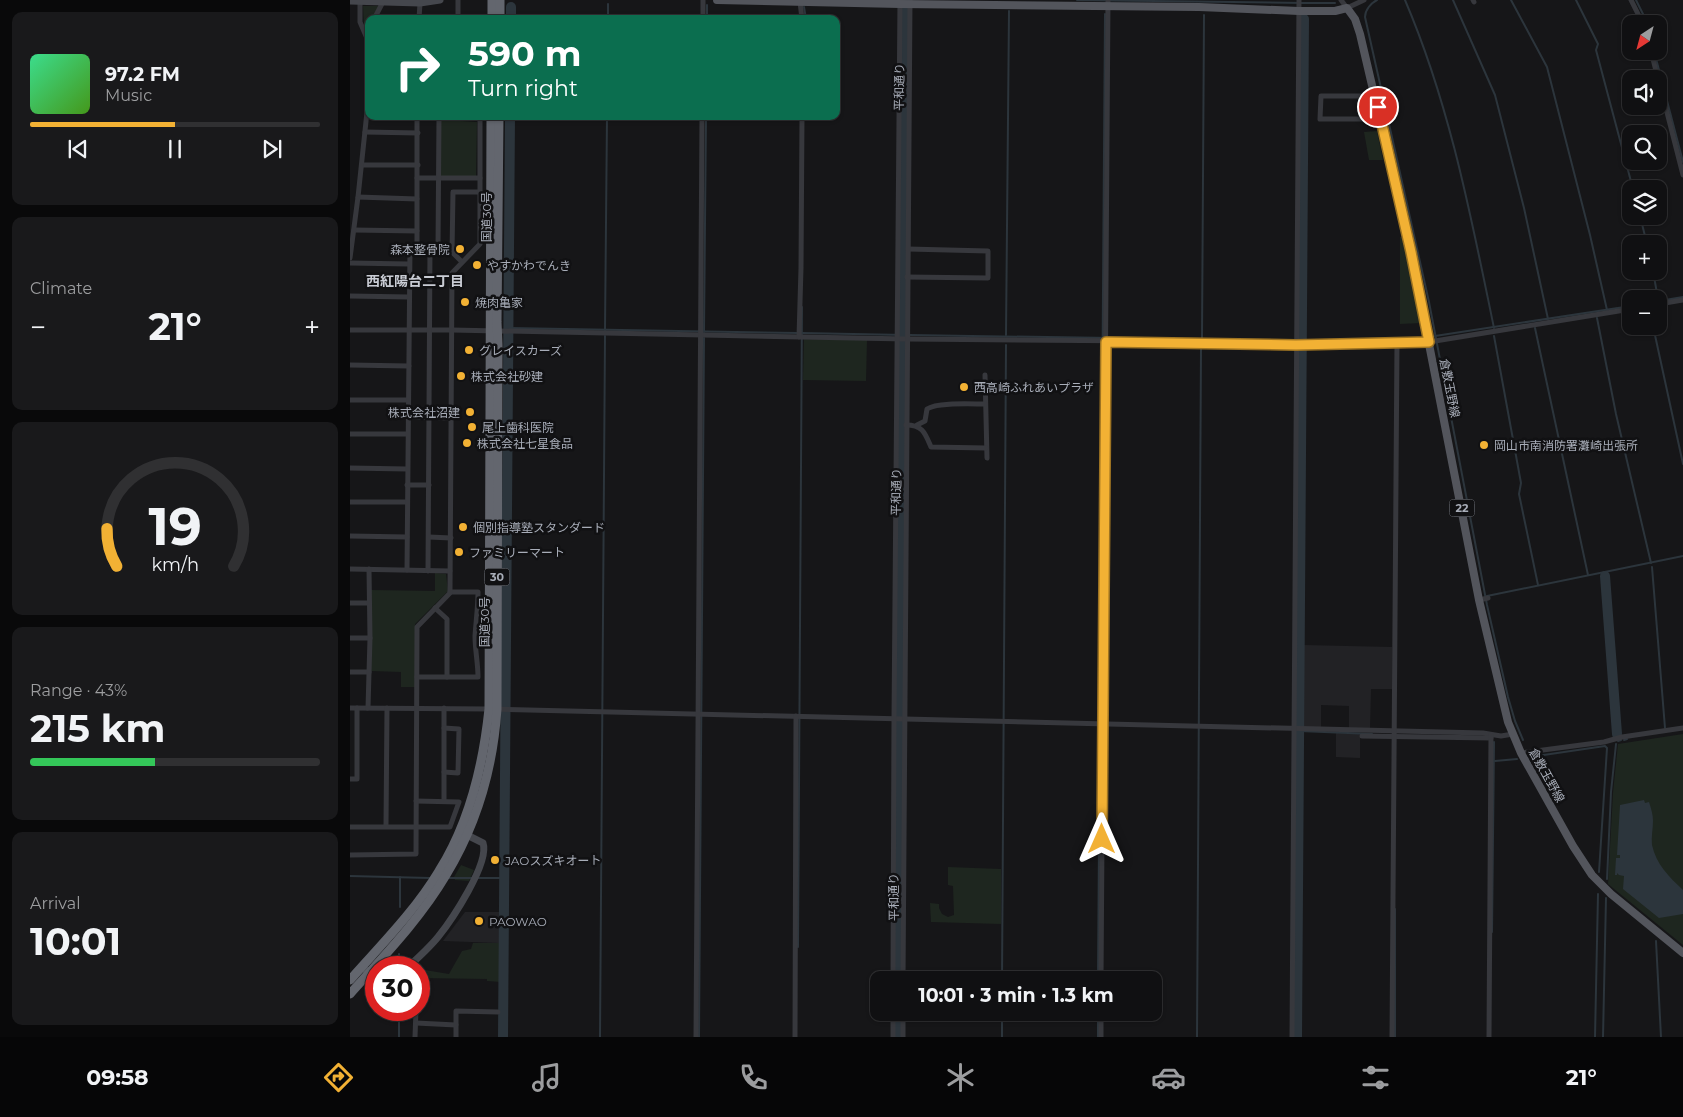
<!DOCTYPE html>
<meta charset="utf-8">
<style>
body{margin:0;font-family:Montserrat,"Noto Sans JP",sans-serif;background:#19191b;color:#f1f3f6;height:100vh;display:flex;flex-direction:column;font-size:19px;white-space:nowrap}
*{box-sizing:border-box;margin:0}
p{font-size:16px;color:#9c9d9f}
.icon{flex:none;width:28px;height:28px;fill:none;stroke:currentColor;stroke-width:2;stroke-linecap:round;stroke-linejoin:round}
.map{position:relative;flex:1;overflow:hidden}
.details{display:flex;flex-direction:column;gap:12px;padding:12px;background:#09090a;width:350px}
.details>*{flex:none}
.hud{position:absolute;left:15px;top:15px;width:475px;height:105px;border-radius:10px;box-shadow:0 1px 4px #0004,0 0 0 1px #303032;background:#0b6e4f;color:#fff;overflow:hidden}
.needle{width:32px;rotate:216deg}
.buttons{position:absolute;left:1272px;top:15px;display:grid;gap:10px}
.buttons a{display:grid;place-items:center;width:45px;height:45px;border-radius:10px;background:#101012;box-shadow:0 1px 4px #0004,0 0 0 1px #303032;font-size:25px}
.speed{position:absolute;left:15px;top:956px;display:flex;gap:10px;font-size:25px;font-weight:700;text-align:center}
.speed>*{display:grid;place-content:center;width:65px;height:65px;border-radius:50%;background:#101012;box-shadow:0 1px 4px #0004,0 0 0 1px #303032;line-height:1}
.speed .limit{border:8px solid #d22;background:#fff;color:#111}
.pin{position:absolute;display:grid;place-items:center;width:42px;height:42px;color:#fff;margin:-21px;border:2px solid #fff;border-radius:50%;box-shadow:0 1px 5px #0007}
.me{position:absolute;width:55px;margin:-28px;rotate:0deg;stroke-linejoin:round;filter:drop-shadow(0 0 4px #0008)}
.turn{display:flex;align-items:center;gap:18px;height:105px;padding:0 20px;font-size:22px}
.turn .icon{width:65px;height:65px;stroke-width:2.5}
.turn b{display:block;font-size:35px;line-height:42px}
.big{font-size:38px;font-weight:700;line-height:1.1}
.details .card{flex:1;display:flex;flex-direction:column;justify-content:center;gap:8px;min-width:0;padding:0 18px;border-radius:10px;background:#19191b}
.details .dial{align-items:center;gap:0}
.dial svg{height:130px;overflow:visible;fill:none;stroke:#303032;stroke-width:7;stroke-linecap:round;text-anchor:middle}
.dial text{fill:#f1f3f6;stroke:none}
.song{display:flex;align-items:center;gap:15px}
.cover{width:60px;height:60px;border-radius:8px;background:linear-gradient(135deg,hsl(150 70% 55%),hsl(100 70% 35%))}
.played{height:5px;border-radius:2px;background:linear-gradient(90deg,#f2b134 50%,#303032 50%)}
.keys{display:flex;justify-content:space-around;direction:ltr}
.heat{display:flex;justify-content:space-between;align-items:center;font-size:28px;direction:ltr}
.charge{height:8px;border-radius:4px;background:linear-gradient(90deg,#34c759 43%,#303032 0)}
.trip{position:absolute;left:520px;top:971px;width:292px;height:50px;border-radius:10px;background:#101012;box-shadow:0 1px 4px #0004,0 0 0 1px #303032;font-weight:700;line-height:50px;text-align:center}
.dock{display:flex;height:80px;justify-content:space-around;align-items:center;background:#060607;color:#9c9d9f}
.dock .icon{width:35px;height:35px}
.dock .selected{color:#f2b134}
.dock b{font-size:22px;color:#f1f3f6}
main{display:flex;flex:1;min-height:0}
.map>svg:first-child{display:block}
</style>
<main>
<section class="details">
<div class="card">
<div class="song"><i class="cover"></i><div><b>97.2 FM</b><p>Music</p></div></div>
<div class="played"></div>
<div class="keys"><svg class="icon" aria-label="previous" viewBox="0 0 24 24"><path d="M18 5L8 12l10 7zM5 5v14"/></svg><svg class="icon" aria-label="pause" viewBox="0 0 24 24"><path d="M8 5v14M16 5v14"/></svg><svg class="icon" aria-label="next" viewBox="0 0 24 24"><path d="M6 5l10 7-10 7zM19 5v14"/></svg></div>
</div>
<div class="card"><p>Climate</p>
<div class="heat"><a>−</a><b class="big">21°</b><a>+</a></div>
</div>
<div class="card dial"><svg viewBox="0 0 100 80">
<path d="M14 69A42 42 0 1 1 86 69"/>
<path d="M14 69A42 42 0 0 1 8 46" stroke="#f2b134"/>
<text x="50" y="56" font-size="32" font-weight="700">19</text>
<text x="50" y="72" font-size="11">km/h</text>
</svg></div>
<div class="card"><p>Range · 43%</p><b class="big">215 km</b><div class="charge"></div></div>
<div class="card"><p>Arrival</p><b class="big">10:01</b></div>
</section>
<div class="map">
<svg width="1333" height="1037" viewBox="0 0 1333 1037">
<rect width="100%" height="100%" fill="#161618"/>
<g fill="#222225">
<path d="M954,645L1042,647V689H1021L1020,729H999V706L971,705V727H953Z"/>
<path d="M986,733L1010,734V758L986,757Z"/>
<path d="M115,912H149V943L93,941Z"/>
</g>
<g fill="#1e261f">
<path d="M13,6H29L21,19H19L17,25L18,35L14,26Z"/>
<path d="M90,116H127V121H111L127,122L126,176H89Z"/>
<path d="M1027,131L1033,160H1019L1014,132Z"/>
<path d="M1050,237H1052L1071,323L1050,324Z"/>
<path d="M454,339L517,340L516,381L453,380Z"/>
<path d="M85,573L96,574L98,591L65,624V687H51V672L21,671V590L85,591Z"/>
<path d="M1333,734V945L1258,884L1263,793L1268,744Z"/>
<path d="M111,865L124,870L119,881L105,880L104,877Z"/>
<path d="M598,867L651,869V924L581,922L580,903L589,904V908L592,914L598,917L604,915L603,886L598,885Z"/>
<path d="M123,943H151V982L137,981V979L69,978V969L99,974L112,951L121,949Z"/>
</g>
<path fill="#2c353c" d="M1294,800L1295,803L1299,802C1301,808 1303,815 1303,821C1303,829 1301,837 1302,845C1306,864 1319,877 1333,890V914L1309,918L1273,889L1274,876L1269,875L1267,873V875H1265L1266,858H1270V855H1267L1270,805Z"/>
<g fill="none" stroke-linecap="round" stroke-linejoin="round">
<g stroke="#2c353c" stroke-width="2">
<path d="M727,0L953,3"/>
<path d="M1027,0C1021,3 1015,10 1015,17L1079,302L1137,605L1158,697L1165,721L1173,740"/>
<path d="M1055,0C1100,105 1121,217 1144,328"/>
<path d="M1103,0L1145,95L1174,208L1198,319"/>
<path d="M1161,0L1197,67L1240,235L1257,310"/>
<path d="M1226,0L1248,44L1246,50L1283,189"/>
<path d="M1286,0L1295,18L1297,24"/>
<path d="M953,3H985"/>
<path d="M454,7L456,19"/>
<path d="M258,19V4"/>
<path d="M357,19V5"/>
<path d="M1304,51L1333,162"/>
<path d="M1290,216L1297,244"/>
<path d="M1303,271L1308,299"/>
<path d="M1309,301L1333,297"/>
<path d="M1247,318L1266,414L1301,563"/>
<path d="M1303,326L1333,464"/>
<path d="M159,328L448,333"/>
<path d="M1185,328L1238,575"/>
<path d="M255,330L257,116"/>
<path d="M354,332L356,116"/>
<path d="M452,333L555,335"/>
<path d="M560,335L952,341L1068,338"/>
<path d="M656,335L659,11"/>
<path d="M1085,336L1281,306"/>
<path d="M1144,336L1171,483L1169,494L1188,585"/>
<path d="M852,338L854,15"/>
<path d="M1302,567L1315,728"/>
<path d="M1137,596L1333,556"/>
<path d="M950,731L1022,734"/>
<path d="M1274,740L1277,739"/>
<path d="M1268,741L1271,740"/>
<path d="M1180,757L1255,746L1257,748L1249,872"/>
<path d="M1145,761L1167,759"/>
<path d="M0,876L80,878"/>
<path d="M97,878H123"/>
<path d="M127,878H154"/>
<path d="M1257,879L1261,792L1266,744"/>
<path d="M50,907V877"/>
<path d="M1142,932L1144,742"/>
<path d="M1306,941L1311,1037"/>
<path d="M448,947L452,307"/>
<path d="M49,968V954"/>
<path d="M652,980L656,345"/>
<path d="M748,980L755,14"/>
<path d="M49,1037V1010"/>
<path d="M250,1037L255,336"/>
<path d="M349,1037L354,338"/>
<path d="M652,1037V1012"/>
<path d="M748,1037V1012"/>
<path d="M847,1037L851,348"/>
<path d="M1045,1037V909"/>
<path d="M1245,1037L1248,894"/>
<path d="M1253,1037L1256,898"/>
</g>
<g stroke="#2c353c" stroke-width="10">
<path d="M161,19V7"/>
<path d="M1255,576L1267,734"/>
<path d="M547,980L555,0"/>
<path d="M153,1037L160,116"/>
<path d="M547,1037V1012"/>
<path d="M947,1037L954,19"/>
</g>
<g stroke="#37383d" stroke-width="5">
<path d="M10,0V22L19,43"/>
<path d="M991,0L997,8L1014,0"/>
<path d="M1123,0L1124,2"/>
<path d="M1281,0L1293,24"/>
<path d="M450,2L452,19"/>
<path d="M24,19L34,0"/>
<path d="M69,19L70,3"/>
<path d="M108,19V0"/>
<path d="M353,19V0"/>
<path d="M1301,51L1308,79"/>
<path d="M1309,81L1333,175"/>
<path d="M1025,96H971L970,119H1031"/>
<path d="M15,132L68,133"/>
<path d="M12,165H68"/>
<path d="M67,178H130"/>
<path d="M8,197L67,199"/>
<path d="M4,230L67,231"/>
<path d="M67,248V116"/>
<path d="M0,258L8,197L19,93"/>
<path d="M112,262L102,252L103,192H130"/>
<path d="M0,263L59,264"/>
<path d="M557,277L638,278V251L558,249"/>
<path d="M0,296L59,297"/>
<path d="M1309,304L1333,300"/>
<path d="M0,330H102L557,339L798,341L946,345L1079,342L1281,309"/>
<path d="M449,337L451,268L452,116"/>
<path d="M0,365L59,366"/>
<path d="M635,375L637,458"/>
<path d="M0,400H58"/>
<path d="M58,417L102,418"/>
<path d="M556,425C573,425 575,433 581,447L636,448"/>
<path d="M567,425L575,421L577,409C587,402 621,404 635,404"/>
<path d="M0,434H57"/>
<path d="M0,468L57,469"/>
<path d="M57,485H79"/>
<path d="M0,502H57"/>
<path d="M0,536L57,537"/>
<path d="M79,537L101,538"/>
<path d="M0,569L100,571"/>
<path d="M57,570L60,248H88L89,116"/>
<path d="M78,571L80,248"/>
<path d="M1129,600L1138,598"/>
<path d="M0,603H19"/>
<path d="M85,608L97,619V677"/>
<path d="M0,638H20"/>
<path d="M0,672H19"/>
<path d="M67,677H128C128,663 125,650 125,636C126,621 128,607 128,592H100"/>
<path d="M0,708L139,709L1133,733L1151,736L1163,734"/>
<path d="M18,708L20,638L19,569"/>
<path d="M94,708V801"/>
<path d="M94,728L109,729L108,773L94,772"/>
<path d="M1012,736L1141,738"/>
<path d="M1171,753L1254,742L1272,737L1333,728"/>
<path d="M0,779H7V708"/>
<path d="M36,826L37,708"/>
<path d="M0,827H100L109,802L66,801"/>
<path d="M0,855L66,854L67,627L100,593V590L102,273L130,244V116"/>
<path d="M543,980L544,719L550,0"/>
<path d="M553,980L560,0"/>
<path d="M751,980L758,0"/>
<path d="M553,1012V1037"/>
<path d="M66,1023L106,1025"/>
<path d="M65,1037L66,1010"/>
<path d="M106,1037V1011L148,1012"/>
<path d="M346,1037L352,116"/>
<path d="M445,1037L446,716"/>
<path d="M543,1037V1012"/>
<path d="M751,1037V1012"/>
<path d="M942,1037L949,0"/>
<path d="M1042,1037L1047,342"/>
<path d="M1139,1037L1141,735"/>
</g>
<g stroke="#45474d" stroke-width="7">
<path d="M0,1L70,3L90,0"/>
<path d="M12,967L26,978"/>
<path d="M57,968C68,958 79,948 88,937C101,921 140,863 133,843L113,833"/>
</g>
<path stroke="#53555c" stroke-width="8" d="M367,0L550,4L849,7L949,11H985L997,8L1005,19L1010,34L1061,252L1129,600L1158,722L1171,753L1223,846L1242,875L1261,894L1333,953"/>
<g stroke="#63666e" stroke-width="9">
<path d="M142,19V0"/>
<path d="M150,19V0"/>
<path d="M0,980C31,945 65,911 89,871C120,822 133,766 139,709L141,116"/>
<path d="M0,994C34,956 70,919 96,875C127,824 143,768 147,709L148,345L147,322L149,116"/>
</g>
</g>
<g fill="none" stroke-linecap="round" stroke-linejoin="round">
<defs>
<path id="route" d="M752,839L756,342L946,345L1079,342L1061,252L1028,107"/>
</defs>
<use href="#route" stroke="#9d7322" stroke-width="12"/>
<use href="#route" stroke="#f2b134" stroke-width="9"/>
</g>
<g fill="#f2b134" stroke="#111113" stroke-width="2">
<circle cx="110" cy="249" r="5"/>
<circle cx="127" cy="265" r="5"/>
<circle cx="115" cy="302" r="5"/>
<circle cx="119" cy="350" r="5"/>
<circle cx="111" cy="376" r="5"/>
<circle cx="614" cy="387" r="5"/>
<circle cx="120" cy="412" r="5"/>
<circle cx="122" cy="427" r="5"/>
<circle cx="117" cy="443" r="5"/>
<circle cx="1134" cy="445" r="5"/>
<circle cx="113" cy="527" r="5"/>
<circle cx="109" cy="552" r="5"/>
<circle cx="145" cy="860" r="5"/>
<circle cx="129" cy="921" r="5"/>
</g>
<g text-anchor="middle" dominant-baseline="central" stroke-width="5" stroke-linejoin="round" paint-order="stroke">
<g fill="#111113" stroke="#7b7e86" stroke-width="1">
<rect x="1099.5" y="499.5" width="25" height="17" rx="4"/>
<rect x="134.5" y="568.5" width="25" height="17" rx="4"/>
</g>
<g font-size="11" font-weight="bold" fill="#a8adb8">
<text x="1112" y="508">22</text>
<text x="147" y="577">30</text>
</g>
<g font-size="12" fill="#a8adb8" stroke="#111113">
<text transform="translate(549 87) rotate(-89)">平和通り</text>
<text transform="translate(136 217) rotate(-90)">国道30号</text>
<text transform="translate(1100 388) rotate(79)">倉敷玉野線</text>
<text transform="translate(546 492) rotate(-89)">平和通り</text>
<text transform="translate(134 622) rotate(-90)">国道30号</text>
<text transform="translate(1197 775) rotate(61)">倉敷玉野線</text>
<text transform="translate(543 897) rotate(-90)">平和通り</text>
</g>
<g font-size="12" fill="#a8adb8" stroke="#111113" text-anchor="start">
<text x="100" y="249" text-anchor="end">森本整骨院</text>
<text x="137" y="265">やすかわでんき</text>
<text x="125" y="302">焼肉亀家</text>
<text x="129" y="350">グレイスカーズ</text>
<text x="121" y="376">株式会社砂建</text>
<text x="624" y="387">西高崎ふれあいプラザ</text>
<text x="110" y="412" text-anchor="end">株式会社沼建</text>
<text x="132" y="427">尾上歯科医院</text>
<text x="127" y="443">株式会社七星食品</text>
<text x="1144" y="445">岡山市南消防署灘崎出張所</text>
<text x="123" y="527">個別指導塾スタンダード</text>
<text x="119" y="552">ファミリーマート</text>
<text x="155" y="860">JAOスズキオート</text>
<text x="139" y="921">PAOWAO</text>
</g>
<g font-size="14" font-weight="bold" fill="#c9ccd4" stroke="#111113">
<text x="65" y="281">西紅陽台二丁目</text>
</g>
</g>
</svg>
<div class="buttons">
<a><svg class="needle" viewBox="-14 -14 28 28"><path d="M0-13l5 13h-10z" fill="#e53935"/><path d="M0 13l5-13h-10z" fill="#9c9d9f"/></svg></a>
<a><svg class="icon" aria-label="sound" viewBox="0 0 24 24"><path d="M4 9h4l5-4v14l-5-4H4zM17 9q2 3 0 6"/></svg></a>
<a><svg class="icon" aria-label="search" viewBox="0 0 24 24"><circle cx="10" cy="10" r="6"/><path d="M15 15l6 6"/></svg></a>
<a><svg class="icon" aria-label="layers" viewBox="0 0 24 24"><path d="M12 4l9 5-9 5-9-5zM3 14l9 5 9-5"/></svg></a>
<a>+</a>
<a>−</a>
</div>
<div class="speed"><div class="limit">30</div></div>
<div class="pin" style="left:1028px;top:107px;background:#d93025"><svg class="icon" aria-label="arrive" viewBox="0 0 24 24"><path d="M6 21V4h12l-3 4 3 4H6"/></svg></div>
<svg class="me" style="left:752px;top:839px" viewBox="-20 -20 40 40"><path d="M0-17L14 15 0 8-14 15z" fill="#f2b134" stroke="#fff" stroke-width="4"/></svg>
<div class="trip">10:01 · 3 min · 1.3 km</div>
<div class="hud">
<div class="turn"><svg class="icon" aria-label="right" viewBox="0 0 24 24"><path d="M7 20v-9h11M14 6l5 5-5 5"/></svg><div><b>590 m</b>Turn right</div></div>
</div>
</div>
</main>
<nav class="dock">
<b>09:58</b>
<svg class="icon selected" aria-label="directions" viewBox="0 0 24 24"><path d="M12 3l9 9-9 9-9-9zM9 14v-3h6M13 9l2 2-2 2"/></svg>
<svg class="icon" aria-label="music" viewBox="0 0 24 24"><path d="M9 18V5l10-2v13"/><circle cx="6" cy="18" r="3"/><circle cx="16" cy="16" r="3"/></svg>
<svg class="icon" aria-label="phone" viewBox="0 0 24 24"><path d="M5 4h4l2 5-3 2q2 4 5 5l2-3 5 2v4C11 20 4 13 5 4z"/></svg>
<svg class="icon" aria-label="climate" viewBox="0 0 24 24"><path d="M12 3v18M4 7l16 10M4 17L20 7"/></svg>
<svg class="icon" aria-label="car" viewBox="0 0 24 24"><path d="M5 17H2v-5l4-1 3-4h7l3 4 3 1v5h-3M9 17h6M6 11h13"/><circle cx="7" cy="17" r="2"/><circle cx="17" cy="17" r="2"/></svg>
<svg class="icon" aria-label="filters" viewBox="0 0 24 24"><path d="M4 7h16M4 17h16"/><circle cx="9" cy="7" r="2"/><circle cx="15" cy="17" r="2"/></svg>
<b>21°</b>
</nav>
